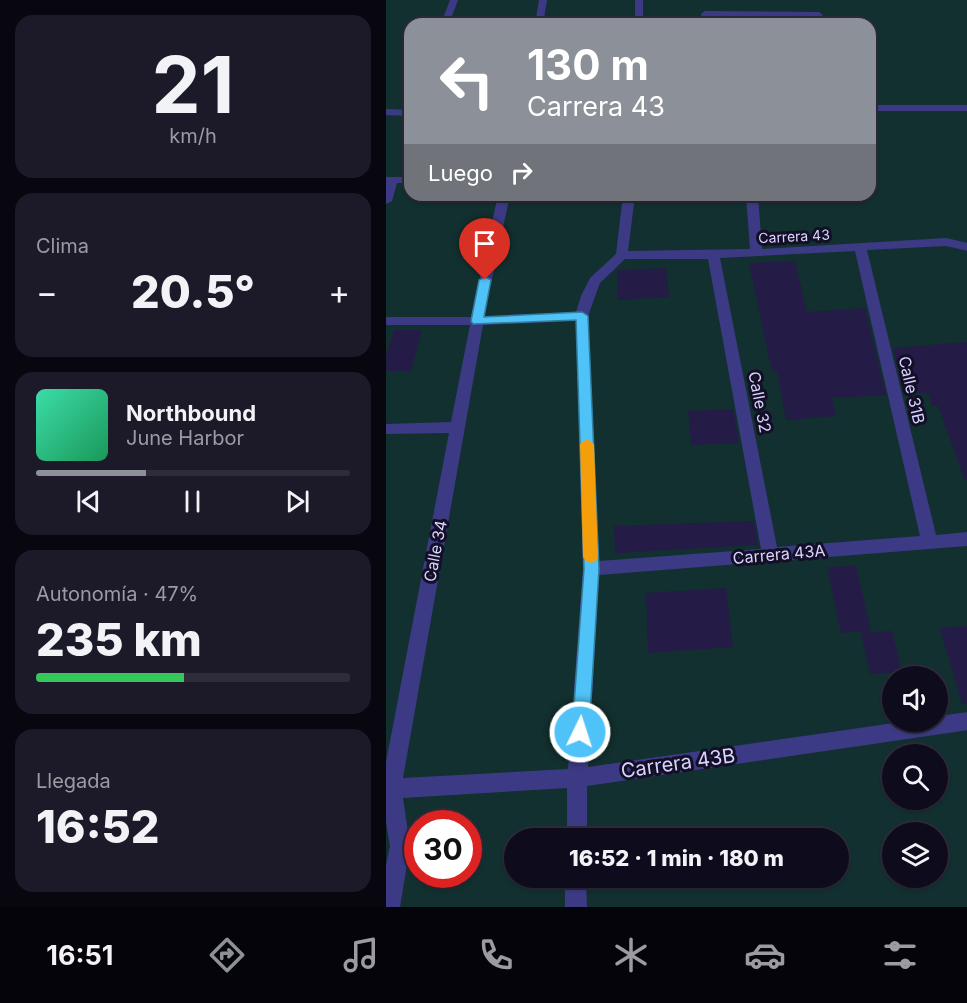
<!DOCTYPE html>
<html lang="es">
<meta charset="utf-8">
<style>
body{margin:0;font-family:Inter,sans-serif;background:#1c1929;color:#f1f3f6;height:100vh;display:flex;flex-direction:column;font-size:22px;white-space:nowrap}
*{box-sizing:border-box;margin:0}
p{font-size:20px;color:#9b9ba3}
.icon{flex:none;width:33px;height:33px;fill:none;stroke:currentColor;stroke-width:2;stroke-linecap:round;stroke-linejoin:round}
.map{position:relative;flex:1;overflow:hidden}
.details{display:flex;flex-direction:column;gap:15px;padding:15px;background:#08060f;width:386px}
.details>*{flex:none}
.top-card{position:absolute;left:18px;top:18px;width:472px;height:183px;border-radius:18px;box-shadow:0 2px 4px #0004,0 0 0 2px #2e2b3b;background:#8c9099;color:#fff;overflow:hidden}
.tools{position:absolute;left:496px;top:666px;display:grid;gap:12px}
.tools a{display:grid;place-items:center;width:66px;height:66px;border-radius:50%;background:#0e0b1c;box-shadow:0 2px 4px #0004,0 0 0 2px #2e2b3b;font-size:30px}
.speed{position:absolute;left:18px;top:810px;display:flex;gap:12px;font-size:30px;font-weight:700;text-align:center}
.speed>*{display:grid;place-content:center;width:78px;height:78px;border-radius:50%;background:#0e0b1c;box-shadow:0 2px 4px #0004,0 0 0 2px #2e2b3b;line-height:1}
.speed .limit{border:9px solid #d22;background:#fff;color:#111}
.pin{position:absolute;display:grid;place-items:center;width:51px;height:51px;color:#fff;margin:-62px -26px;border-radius:50% 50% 50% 0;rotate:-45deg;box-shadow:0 0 6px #0007}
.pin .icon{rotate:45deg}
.me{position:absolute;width:66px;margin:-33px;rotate:4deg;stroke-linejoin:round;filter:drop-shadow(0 0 4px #0008)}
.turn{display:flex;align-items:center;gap:21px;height:126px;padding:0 24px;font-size:27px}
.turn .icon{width:78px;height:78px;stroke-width:2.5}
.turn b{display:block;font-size:42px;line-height:51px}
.then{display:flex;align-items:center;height:57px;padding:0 24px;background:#0003;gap:12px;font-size:22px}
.big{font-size:45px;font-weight:800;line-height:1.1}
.details .card{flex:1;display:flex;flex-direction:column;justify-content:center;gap:9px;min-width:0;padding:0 21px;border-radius:18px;background:#1c1929}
.details .dial{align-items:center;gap:0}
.dial b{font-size:78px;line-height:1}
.song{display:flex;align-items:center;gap:18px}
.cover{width:72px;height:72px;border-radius:9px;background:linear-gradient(135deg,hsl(160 70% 55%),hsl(150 70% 35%))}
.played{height:6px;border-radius:3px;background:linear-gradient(90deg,#8c9099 35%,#2e2b3b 35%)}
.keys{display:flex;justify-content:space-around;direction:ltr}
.heat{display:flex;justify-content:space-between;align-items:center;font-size:33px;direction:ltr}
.charge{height:9px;border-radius:4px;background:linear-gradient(90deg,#34c759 47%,#2e2b3b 0)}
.trip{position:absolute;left:118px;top:828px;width:345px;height:60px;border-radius:30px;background:#0e0b1c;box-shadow:0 2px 4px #0004,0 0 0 2px #2e2b3b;font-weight:800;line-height:60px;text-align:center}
.tab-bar{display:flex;height:96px;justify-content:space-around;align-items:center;background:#06040b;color:#9b9ba3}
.tab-bar .icon{width:42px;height:42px}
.tab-bar .active{color:#8c9099}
.tab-bar b{font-size:27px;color:#f1f3f6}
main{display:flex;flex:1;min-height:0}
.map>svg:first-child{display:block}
</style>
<main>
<section class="details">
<div class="card dial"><b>21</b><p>km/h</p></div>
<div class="card"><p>Clima</p>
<div class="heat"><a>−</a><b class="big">20.5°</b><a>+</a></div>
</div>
<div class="card">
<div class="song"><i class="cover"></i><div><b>Northbound</b><p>June Harbor</p></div></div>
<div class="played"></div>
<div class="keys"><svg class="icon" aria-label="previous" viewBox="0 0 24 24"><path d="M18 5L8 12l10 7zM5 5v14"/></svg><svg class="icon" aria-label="pause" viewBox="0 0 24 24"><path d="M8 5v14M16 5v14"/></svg><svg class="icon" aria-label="next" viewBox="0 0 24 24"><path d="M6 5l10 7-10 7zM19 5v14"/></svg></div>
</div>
<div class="card"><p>Autonomía · 47%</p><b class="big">235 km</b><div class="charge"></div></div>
<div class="card"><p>Llegada</p><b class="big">16:52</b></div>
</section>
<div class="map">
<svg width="582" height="907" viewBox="0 0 582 907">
<rect width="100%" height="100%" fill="#130f26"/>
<path fill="#12302f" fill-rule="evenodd" d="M0,0H581V907H0ZM24,24H484V195H24ZM507,676H552V722H507ZM507,754H552V800H507ZM32,824H82V874H32ZM507,832H552V878H507ZM129,838H453V878H129Z"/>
<g fill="#241b47">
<path d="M409,261L421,312L479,308L500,395L446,398L450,416L400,420L391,372H386L363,263Z"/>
<path d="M280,268L283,297L232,300L231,270Z"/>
<path d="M8,330H36L25,371H0V356Z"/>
<path d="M582,342V480H579L552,406H546L542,393L518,394L507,348Z"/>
<path d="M347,409L353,443L305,445L302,411Z"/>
<path d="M368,521L372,545L229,553L228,526Z"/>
<path d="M470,566L485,631L455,633L441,567Z"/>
<path d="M340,588L347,647L262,653L260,593Z"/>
<path d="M582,626V703L576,704L554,628Z"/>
<path d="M506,631L516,672L484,674L475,633Z"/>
</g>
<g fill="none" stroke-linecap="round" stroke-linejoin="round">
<g fill="#3d3a85" fill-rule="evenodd">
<path d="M64,0H72L63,24H55Z"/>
<path d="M153,0H161L157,24H149Z"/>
<rect x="249" y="0" width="8" height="24"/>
<path d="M319,11L433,12L437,15L433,18L324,17L325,24H317L315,14Z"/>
<rect x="484" y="105" width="98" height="6"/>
<path d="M0,109L24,110V116L0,115Z"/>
<path d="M484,169L489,172V177L484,178Z"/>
<path d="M0,177H24V183H11L6,201L0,204Z"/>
<path d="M112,195H124L98,316L190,312L195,296L204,278L230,254L237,195H249L242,251L364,249L360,195H372L376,249L560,238L582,243V251L560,246L481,250L550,535L582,532V546L213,575L202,767L515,722H552V716L582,712V730L201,786V838H181V788L17,798L24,846L14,907H0V865L4,846L0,822V762L63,433L0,434V424L65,422L84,325H0V317H85ZM469,251L534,536L391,547L334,258ZM239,259H322L375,549L213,561L202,316L214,283ZM190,321L197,569L182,769L17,778L97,325Z"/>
<path d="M179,878H200L201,907H179Z"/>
</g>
</g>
<path fill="#4fc3f7" stroke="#337fa1" stroke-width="1.5" d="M99,277L105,280L98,317L196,312L202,316L213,569L203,732L201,738L194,740L188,738L186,732L198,569L190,320L87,324L85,321L93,280Z"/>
<path fill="#f59e0b" d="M201,439L208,444L212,557L210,561L205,563L200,561L197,557L194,444Z"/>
<g text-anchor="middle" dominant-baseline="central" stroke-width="6" stroke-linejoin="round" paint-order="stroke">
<g font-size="14" fill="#d9d4ff" stroke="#130f26">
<text transform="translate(408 236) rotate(-3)">Carrera 43</text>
</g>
<g font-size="16" fill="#d9d4ff" stroke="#130f26">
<text transform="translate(526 390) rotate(77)">Calle 31B</text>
<text transform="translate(374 402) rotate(79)">Calle 32</text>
<text transform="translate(49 551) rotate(-79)">Calle 34</text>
<text transform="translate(393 554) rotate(-5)">Carrera 43A</text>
</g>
<g font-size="20" fill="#d9d4ff" stroke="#130f26">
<text transform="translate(292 763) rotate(-8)">Carrera 43B</text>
</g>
</g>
</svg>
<div class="tools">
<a><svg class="icon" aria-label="sound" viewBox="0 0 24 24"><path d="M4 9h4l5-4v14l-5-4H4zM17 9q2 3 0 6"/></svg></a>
<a><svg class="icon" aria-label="search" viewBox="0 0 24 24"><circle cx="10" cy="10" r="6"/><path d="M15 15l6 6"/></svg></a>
<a><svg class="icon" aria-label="layers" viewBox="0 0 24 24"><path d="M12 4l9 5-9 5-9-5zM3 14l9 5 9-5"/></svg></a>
</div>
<div class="speed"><div class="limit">30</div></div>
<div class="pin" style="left:99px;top:280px;background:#d93025"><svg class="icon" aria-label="arrive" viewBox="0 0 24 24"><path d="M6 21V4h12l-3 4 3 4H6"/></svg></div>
<svg class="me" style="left:194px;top:732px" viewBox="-20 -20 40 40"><circle r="17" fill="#4fc3f7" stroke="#fff" stroke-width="3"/><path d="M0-11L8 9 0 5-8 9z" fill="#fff"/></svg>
<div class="trip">16:52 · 1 min · 180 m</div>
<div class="top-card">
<div class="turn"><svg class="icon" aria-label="left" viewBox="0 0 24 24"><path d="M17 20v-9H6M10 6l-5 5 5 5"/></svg><div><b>130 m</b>Carrera 43</div></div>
<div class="then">Luego<svg class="icon" aria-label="right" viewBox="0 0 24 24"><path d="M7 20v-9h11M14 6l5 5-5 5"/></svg></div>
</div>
</div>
</main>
<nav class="tab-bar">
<b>16:51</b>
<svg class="icon active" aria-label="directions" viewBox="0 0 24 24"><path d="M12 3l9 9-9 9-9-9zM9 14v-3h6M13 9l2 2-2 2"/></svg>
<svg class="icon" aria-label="music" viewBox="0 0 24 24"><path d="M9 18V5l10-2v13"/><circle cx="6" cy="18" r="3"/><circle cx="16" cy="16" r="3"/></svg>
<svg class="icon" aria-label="phone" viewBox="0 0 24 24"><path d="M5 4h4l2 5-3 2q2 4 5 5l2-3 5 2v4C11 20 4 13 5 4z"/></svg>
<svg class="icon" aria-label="climate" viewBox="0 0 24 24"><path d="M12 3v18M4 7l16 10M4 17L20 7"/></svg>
<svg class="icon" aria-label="car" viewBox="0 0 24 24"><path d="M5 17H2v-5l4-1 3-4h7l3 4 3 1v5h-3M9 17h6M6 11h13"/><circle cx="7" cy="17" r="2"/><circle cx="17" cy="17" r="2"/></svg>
<svg class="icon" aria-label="filters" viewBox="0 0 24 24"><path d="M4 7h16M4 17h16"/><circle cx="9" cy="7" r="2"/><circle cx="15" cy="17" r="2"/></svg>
</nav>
